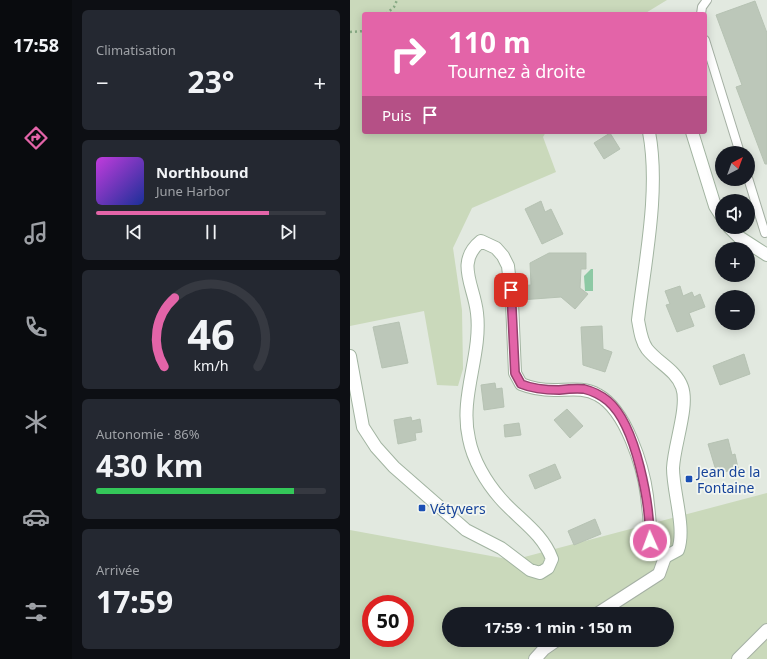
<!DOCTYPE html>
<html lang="fr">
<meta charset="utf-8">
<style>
body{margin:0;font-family:"Noto Sans",sans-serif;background:#242831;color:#f1f3f6;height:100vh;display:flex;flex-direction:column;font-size:15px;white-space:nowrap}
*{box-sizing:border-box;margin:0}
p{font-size:13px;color:#9ea1a6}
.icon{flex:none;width:22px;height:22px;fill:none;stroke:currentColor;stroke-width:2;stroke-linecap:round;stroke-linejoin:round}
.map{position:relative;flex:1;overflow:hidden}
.details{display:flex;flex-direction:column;gap:10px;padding:10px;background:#0d0f14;width:278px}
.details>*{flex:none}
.banner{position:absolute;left:12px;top:12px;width:345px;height:122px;border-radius:4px;box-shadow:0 2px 10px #0003;background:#e364a8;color:#fff;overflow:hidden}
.needle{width:26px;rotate:41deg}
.controls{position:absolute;left:365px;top:146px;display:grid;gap:8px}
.controls a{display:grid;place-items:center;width:40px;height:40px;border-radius:50%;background:#171b24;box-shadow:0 2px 10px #0003;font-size:20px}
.speed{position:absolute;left:12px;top:595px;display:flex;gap:8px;font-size:20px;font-weight:700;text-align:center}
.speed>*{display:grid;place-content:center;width:52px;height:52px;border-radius:50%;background:#171b24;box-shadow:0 2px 10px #0003;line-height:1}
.speed .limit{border:6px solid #d22;background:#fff;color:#111}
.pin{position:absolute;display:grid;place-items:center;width:34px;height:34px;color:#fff;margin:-17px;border-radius:8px;box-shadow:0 2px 6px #0006}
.me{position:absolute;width:44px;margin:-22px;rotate:358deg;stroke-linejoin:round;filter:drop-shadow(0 0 3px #0008)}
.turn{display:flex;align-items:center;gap:14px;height:84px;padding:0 20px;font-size:18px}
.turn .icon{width:52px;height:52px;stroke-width:2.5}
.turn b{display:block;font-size:28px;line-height:34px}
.then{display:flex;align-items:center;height:38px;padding:0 20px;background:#0003;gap:8px;font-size:15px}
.big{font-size:30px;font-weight:700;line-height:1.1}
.details .card{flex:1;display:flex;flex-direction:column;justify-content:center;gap:6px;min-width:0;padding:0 14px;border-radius:6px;background:#242831}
.details .dial{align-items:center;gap:0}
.dial svg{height:104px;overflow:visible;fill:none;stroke:#363941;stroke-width:7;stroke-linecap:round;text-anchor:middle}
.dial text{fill:#f1f3f6;stroke:none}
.song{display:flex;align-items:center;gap:12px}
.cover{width:48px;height:48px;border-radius:6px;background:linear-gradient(135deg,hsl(290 70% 55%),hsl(230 70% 35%))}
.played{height:4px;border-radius:2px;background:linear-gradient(90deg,#e364a8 75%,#363941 75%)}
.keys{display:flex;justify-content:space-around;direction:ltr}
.heat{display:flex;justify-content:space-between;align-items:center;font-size:22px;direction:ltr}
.charge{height:6px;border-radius:3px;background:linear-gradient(90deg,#34c759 86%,#363941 0)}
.trip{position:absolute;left:92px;top:607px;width:232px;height:40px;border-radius:20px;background:#171b24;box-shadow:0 2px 10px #0003;font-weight:700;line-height:40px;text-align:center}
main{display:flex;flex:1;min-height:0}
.tab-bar{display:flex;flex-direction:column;width:72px;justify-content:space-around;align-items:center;background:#090b0e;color:#9ea1a6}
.tab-bar .icon{width:28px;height:28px}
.tab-bar .active{color:#e364a8}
.tab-bar b{font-size:18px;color:#f1f3f6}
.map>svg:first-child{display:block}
</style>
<main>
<nav class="tab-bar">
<b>17:58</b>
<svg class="icon active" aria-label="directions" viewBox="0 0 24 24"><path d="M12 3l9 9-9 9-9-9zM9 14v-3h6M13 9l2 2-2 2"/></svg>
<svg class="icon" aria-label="music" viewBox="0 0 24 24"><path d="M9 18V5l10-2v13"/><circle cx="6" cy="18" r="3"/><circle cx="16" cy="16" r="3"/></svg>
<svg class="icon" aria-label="phone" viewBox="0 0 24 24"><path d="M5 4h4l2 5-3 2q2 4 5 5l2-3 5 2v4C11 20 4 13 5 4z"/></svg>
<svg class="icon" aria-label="climate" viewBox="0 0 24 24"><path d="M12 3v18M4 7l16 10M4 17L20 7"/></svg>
<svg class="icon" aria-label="car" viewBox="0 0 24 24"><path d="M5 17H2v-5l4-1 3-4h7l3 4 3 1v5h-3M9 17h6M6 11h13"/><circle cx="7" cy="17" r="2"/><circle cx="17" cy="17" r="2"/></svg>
<svg class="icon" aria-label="filters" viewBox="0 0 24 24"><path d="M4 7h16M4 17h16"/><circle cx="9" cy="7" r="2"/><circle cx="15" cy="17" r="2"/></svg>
</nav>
<section class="details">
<div class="card"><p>Climatisation</p>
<div class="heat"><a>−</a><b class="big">23°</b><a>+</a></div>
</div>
<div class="card">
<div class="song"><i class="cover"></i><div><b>Northbound</b><p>June Harbor</p></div></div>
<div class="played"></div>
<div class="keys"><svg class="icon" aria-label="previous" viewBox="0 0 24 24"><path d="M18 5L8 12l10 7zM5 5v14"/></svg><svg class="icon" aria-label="pause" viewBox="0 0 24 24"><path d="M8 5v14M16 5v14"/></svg><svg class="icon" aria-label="next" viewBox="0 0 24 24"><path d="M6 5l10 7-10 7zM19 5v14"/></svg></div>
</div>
<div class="card dial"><svg viewBox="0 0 100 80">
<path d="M14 69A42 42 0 1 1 86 69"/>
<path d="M14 69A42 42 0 0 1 22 16" stroke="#e364a8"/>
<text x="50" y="56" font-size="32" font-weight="700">46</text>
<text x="50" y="72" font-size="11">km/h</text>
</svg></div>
<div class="card"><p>Autonomie · 86%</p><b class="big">430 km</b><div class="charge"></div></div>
<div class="card"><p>Arrivée</p><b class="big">17:59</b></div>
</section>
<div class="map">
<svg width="417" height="659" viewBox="0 0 417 659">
<rect width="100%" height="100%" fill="#e2e9e0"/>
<g fill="#cad9bb" fill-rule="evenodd">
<path d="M0,0H317L294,14H14V132H196L193,137L206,172L122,208L103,248L112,310L113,369L108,386L87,385L74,311L0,326Z"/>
<path d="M417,493V659H0V530L163,560ZM21,604H55V638H21ZM99,614H317V640H99Z"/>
</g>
<path fill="#8dc9a4" d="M241,269H243V291H235L234,276Z"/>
<g fill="#bcc7b9" stroke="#b6c2b3">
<path d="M405,1L417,33V164H415L386,87L392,85L366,15Z"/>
<path d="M260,133L270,149L254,159L244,143Z"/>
<path d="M191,201L195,212L201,209L213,234L192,244L175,209Z"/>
<path d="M199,253H236V269H231L230,288L238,294L225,309L211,297L170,300L169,286L181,285L180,263Z"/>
<path d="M330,286L333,296L342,292L344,297L350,294L355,307L339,313L344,326L327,332L316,305L320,304L315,291Z"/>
<path d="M49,322L58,363L32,368L23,327Z"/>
<path d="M252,326L253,349L262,352L255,372L233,365L231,327Z"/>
<path d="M394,354L400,374L370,385L363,366Z"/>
<path d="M145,383L146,389L152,388L154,407L134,410L131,385Z"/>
<path d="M217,409L233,426L220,438L204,420Z"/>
<path d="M61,417L62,421L70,419L72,432L65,433L66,440L48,444L44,420Z"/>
<path d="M169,423L171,435L155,437L154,425Z"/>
<path d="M378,439L382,455L385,454L388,468L367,474L358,444Z"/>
<path d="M205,464L211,478L185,489L179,475Z"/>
<path d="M245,519L251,534L224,545L218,531Z"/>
</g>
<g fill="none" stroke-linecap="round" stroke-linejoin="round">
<defs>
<g id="service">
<path d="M351,14L352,7L357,0"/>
<path d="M355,40L390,153"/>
<path d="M398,178L415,233"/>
</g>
<g id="minor">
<path d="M247,614L309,574L315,557"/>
<path d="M185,659L194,649L207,640"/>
<path d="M388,659L417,630"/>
</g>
<g id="secondary">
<path d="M342,132L365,206L372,217"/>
<path d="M379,227L389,237L417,255"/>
<path d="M0,356L13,427L26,447L44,467L116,530L151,548L180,570L190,573L198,568L202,559C192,532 168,519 150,498C136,482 123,460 119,439C109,397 132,355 127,313C124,285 105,262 131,241L146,248L153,256L158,266L162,302L165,373L171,384C181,388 192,390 204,390C219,390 234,387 248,395C276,410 293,466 297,496C298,507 300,519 300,530C300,534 299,538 301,542C303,549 310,553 315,557L328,550C336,528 323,493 323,468C324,445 339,406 332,387C326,370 308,363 297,349C291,341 290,330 288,320C295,261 310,190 299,132"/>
</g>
</defs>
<use href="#service" stroke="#a5b0a4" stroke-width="10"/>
<use href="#minor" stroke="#a5b0a4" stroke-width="14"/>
<use href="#secondary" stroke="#a2b4a1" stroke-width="14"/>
<g stroke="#87aa84" stroke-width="2.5" stroke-dasharray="2 3" stroke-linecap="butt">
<path d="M36,14L44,7L47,0"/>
<path d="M0,32L14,31"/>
</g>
<use href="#service" stroke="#fff" stroke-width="8"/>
<use href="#minor" stroke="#fff" stroke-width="12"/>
<use href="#secondary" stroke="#fff" stroke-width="12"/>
</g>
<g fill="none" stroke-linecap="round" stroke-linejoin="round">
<defs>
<path id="route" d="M161,290L165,373L171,384C183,389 196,390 209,390C217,389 226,388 234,389C242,391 252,396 258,401C287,426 300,505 300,541"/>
</defs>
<use href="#route" stroke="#94416d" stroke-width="10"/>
<use href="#route" stroke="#e364a8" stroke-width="7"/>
</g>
<g fill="#1a4fb4" stroke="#f2f6f0" stroke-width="1.5">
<rect x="335" y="475" width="8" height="8" rx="2"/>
<rect x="68" y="504" width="8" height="8" rx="2"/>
</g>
<g text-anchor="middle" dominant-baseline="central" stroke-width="3.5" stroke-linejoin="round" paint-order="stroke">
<g font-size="14" fill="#164399" stroke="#f2f6f0" text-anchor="start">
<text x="347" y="471">Jean de la<tspan x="347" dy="16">Fontaine</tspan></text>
<text x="80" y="508">Vétyvers</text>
</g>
</g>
</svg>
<div class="controls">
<a><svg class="needle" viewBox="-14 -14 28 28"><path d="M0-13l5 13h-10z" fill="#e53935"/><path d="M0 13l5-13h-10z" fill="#9ea1a6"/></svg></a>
<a><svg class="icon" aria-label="sound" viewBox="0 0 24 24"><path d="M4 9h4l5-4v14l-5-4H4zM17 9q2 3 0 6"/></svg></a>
<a>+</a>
<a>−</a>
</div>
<div class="speed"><div class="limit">50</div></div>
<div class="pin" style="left:161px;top:290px;background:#d93025"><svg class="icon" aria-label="arrive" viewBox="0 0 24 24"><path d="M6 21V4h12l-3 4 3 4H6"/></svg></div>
<svg class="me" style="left:300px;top:541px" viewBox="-20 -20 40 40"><circle r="17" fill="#e364a8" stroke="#fff" stroke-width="3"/><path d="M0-11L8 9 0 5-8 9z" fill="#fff"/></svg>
<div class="trip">17:59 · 1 min · 150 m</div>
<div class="banner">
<div class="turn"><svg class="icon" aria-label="right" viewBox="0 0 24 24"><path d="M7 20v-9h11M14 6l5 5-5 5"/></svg><div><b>110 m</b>Tournez à droite</div></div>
<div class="then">Puis<svg class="icon" aria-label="arrive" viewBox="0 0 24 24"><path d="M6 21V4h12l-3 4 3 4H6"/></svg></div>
</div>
</div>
</main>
